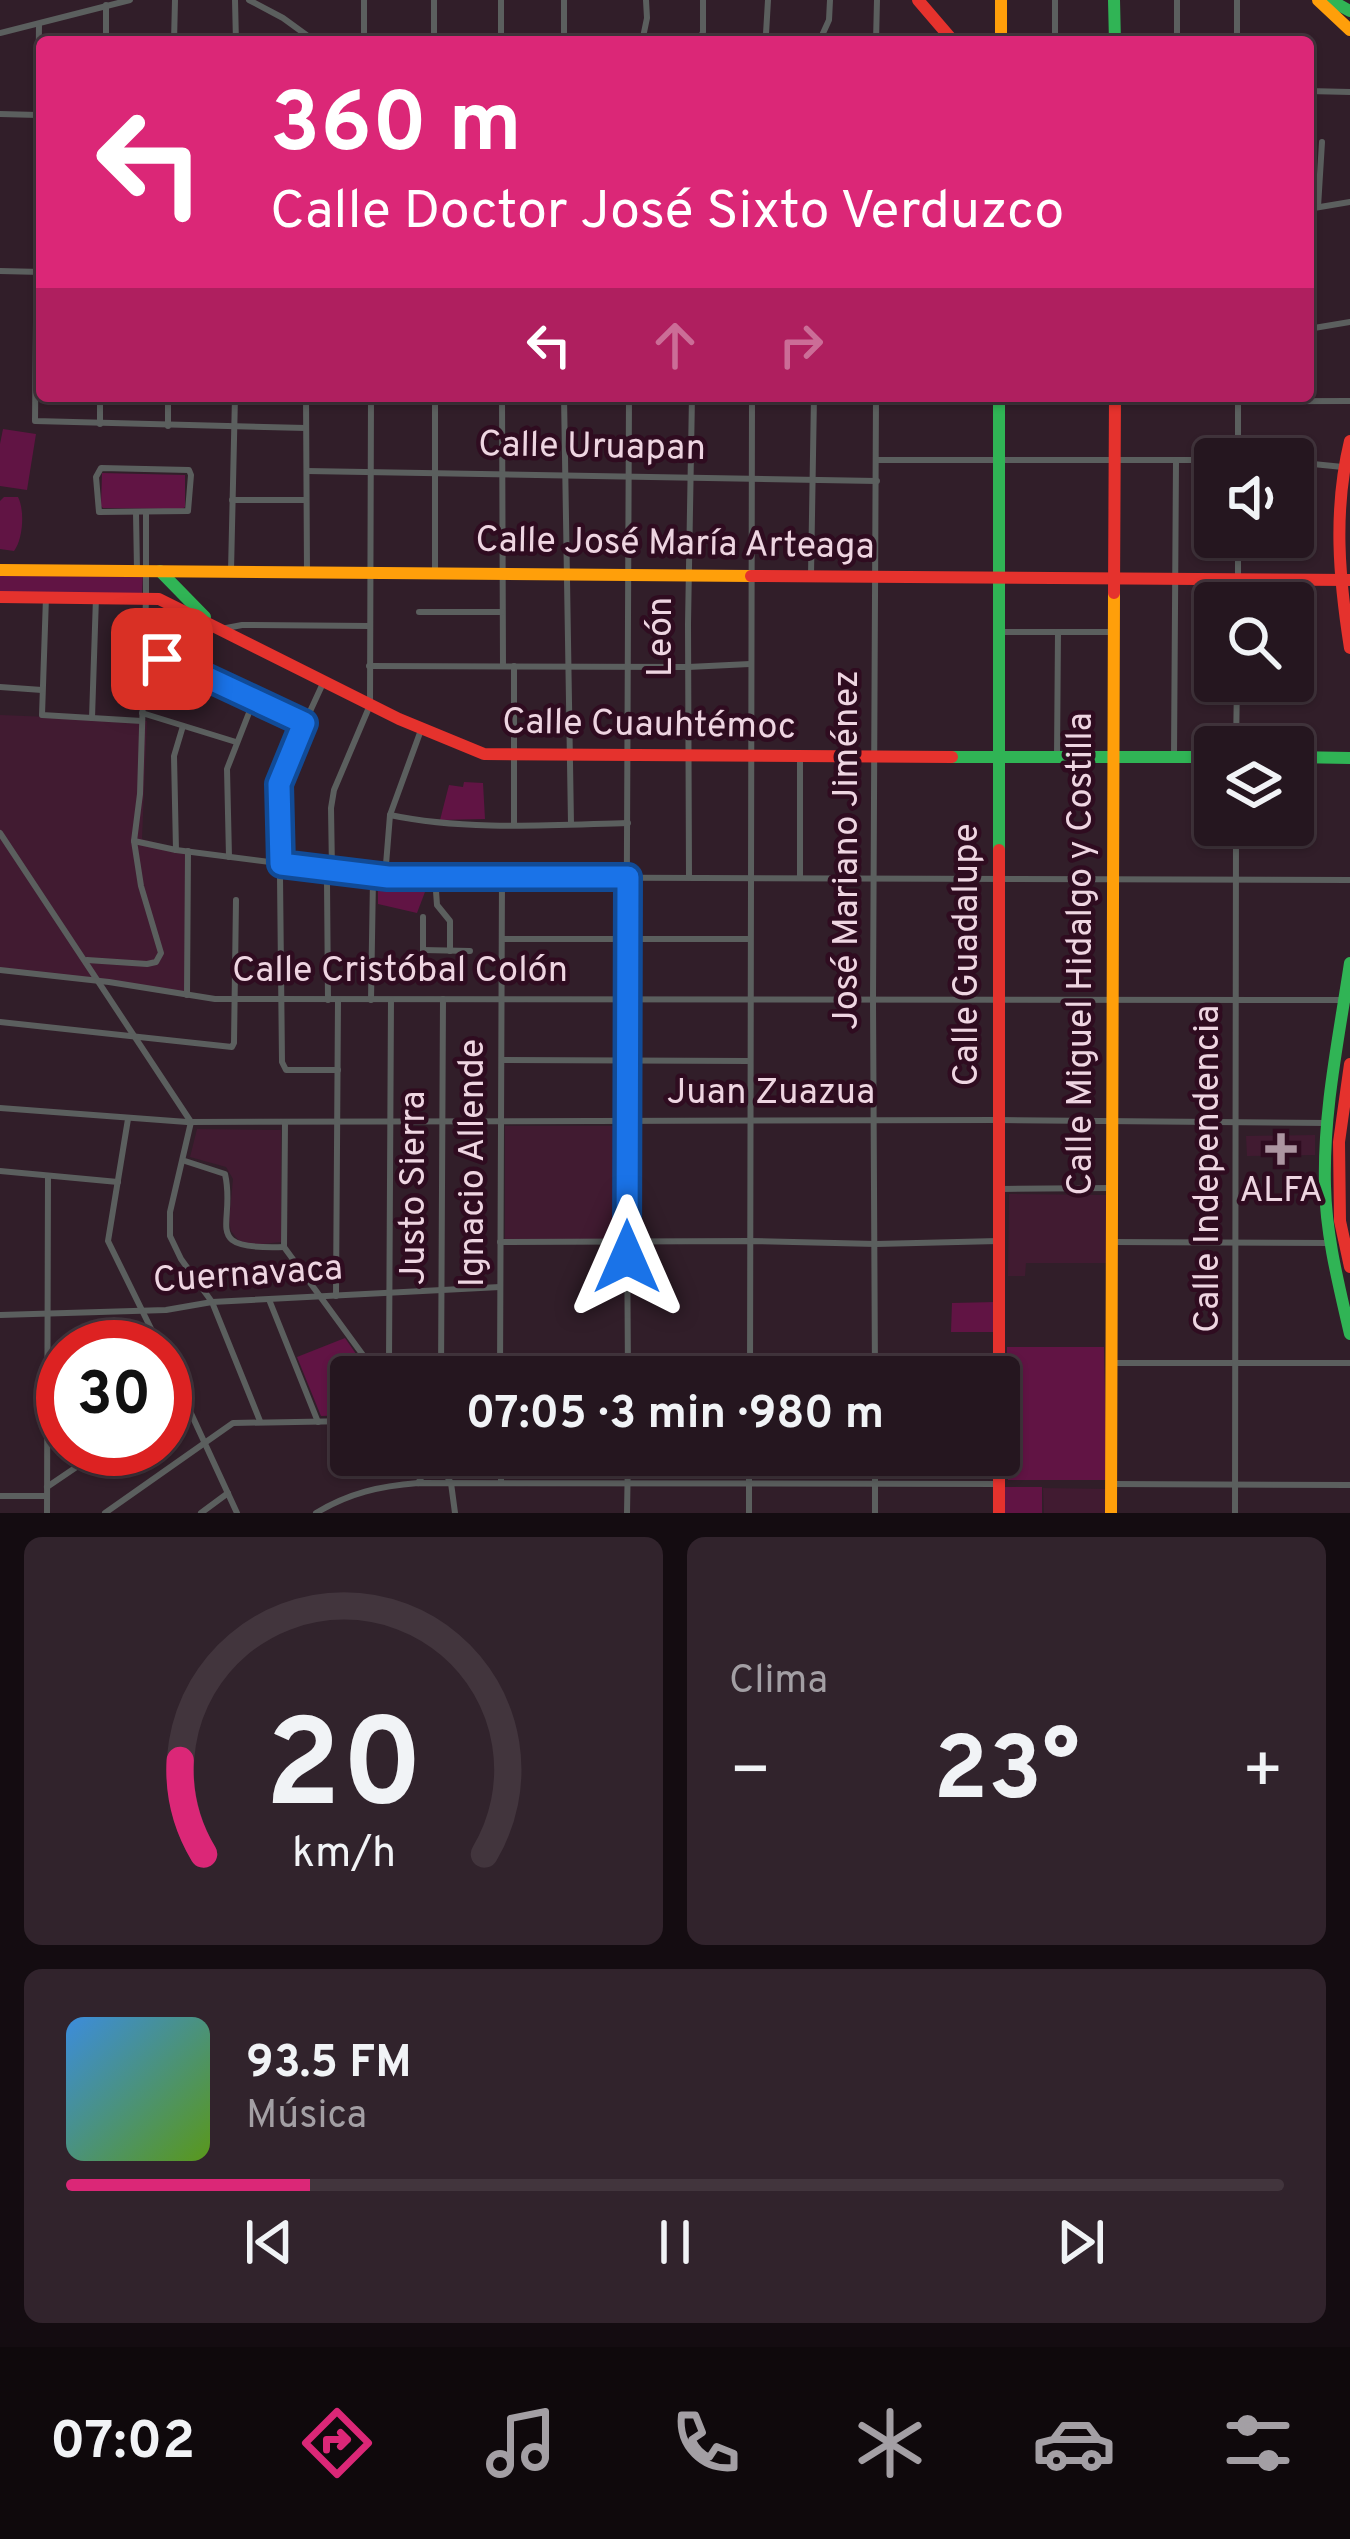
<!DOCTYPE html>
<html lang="es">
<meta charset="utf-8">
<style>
body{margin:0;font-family:Overpass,sans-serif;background:#31232c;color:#f1f3f6;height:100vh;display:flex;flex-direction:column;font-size:45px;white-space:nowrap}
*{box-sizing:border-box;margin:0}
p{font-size:39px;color:#a39fa4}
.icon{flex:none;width:66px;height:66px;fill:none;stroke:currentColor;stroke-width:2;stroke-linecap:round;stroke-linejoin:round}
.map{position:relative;height:1513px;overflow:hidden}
.panel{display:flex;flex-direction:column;gap:24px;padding:24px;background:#140c11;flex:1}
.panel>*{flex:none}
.guide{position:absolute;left:36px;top:36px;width:1278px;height:366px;border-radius:12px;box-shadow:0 3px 9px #0004,0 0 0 3px #42353d;background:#db2777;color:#fff;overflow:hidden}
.fabs{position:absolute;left:1194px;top:438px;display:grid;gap:24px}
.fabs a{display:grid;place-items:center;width:120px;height:120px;border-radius:12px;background:#25161f;box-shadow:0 3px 9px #0004,0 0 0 3px #42353d;font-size:60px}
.speed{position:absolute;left:36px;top:1320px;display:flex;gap:24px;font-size:60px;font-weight:700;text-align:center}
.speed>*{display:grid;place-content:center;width:156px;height:156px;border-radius:50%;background:#25161f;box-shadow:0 3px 9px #0004,0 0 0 3px #42353d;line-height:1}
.speed .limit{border:18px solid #d22;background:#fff;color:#111}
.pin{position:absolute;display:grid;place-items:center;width:102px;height:102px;color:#fff;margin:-51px;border-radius:24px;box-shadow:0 6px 18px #0006}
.me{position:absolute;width:132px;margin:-66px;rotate:0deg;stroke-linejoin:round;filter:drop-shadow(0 0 9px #0008)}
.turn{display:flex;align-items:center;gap:42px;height:252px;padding:0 36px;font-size:54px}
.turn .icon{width:156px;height:156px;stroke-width:2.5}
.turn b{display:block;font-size:84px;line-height:102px}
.lanes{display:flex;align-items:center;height:114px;padding:0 36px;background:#0003;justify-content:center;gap:60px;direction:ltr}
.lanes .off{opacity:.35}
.big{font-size:90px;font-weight:700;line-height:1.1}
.panel .card{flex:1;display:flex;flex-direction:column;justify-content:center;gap:18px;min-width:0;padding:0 42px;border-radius:18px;background:#31232c}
.panel .dial{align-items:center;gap:0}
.dial svg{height:312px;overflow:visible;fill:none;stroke:#42353d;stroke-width:7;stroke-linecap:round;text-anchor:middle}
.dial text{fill:#f1f3f6;stroke:none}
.song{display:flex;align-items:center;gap:36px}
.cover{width:144px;height:144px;border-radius:18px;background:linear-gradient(135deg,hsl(210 70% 55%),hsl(90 70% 35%))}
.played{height:12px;border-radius:6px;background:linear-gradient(90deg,#db2777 20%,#42353d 20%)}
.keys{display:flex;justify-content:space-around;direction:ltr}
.heat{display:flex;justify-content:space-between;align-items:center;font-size:66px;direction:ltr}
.panel .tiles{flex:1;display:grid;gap:24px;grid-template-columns:1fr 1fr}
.card:last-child{grid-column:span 2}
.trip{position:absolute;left:330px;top:1356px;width:690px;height:120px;border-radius:12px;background:#25161f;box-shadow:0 3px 9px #0004,0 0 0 3px #42353d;font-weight:700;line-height:120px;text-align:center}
.dock{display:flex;height:192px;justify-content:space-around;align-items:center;background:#0f090c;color:#a39fa4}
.dock .icon{width:84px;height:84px}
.dock .current{color:#db2777}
.dock b{font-size:54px;color:#f1f3f6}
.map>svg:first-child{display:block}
</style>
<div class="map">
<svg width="1350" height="1513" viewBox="0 0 1350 1513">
<rect width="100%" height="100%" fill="#311e29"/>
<g fill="#411b31">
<path d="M0,715L147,721L142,839L187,851V995L0,970Z"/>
<path d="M505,1126H622L621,1239L505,1240Z"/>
<path d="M197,1129L281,1130V1242L254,1245L239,1241L231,1231L229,1221L233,1179L226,1167L190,1157Z"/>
<path d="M1315,1135V1155L1247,1156L1246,1136Z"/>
<path d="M1009,1194L1106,1195V1263H1026L1025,1276H1008Z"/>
<path d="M1043,1488L1108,1489V1513H1044Z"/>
</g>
<g fill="#611444">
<path d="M3,429L36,434L27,490L0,486V444Z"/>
<path d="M102,473L185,475V507L182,509L103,508L101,506Z"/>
<path d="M4,497H18C25,511 23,539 14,551L0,549V501Z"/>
<path d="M0,572L143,573L142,594H0Z"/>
<path d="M464,782L483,783L485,819L440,820L449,785L463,787Z"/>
<path d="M381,883L428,884L417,913L378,904V885Z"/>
<path d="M996,1302L997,1332H951L952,1303Z"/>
<path d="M345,1338L372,1377H351V1415L321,1416L297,1357Z"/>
<path d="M1007,1347H1104L1107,1480H1008Z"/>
<rect x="1004" y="1487" width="38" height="26"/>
</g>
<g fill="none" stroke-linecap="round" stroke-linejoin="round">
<g stroke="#5b5f5e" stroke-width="6">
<path d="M235,0L236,42"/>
<path d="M249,0L283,18L316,42"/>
<path d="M364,0V42"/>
<path d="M434,0V42"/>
<path d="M501,0V42"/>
<path d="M1055,0V42"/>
<path d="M1237,0V42"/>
<path d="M39,24L35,421L306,428"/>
<path d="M0,33L130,0"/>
<path d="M106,42V5"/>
<path d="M174,42L175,0"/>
<path d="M564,42V0"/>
<path d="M642,42L647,18L646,0"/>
<path d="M698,42L703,32V0"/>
<path d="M760,42L766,34L768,0"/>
<path d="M819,42L829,20L830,0"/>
<path d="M876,42L877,0"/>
<path d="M1177,42V0"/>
<path d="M1308,91L1350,92"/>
<path d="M0,114L38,115"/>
<path d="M1318,207L1322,142"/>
<path d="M1308,209L1350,202"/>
<path d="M0,271L42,272"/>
<path d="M1308,329L1350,322"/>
<path d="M168,396V426"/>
<path d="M306,396L307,572"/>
<path d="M502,396L503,666"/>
<path d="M564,396L571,824"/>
<path d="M1238,396V459"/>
<path d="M877,402L1350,401"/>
<path d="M100,424V396"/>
<path d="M877,460H1215"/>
<path d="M1293,462L1343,467"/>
<path d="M101,468L189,470L191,475L188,511L99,512L96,477Z"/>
<path d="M307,471L877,481"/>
<path d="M232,500H306"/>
<path d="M136,513L137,570"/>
<path d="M231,571L235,396"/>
<path d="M435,573V396"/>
<path d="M811,575L814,396"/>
<path d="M46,597L42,715L142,721"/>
<path d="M1238,603V537"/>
<path d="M419,612H502"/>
<path d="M221,629L242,625L370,626"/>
<path d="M998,632H1114"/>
<path d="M144,659L172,661L304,723"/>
<path d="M369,666L688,667L750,664"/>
<path d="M514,666V824"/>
<path d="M324,681L284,768L279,784L282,1062L286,1070H338"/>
<path d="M0,687L42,690"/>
<path d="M142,713L236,742"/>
<path d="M92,718L96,597"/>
<path d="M1236,747L1237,681"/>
<path d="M1057,756L1058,632"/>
<path d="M1174,757L1176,461"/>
<path d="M390,815C465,831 551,825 628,823"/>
<path d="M0,833L191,1122L170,1212V1236L181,1259L212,1302L260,1421"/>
<path d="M134,841L176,850L388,877L1350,880"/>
<path d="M176,850L174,756L183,726"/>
<path d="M229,857L227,769L254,700"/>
<path d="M385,877L390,815L421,730"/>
<path d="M435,877L437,905L450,921V951"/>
<path d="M689,877L688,624L692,396"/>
<path d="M800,878V757"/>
<path d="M502,939H750"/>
<path d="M423,950L470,951"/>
<path d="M87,960L147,964L156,962L161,953L141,886L134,841L140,794L146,598V513"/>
<path d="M423,969V917"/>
<path d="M0,970L109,982L215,999L1350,1000"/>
<path d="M187,995L188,851"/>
<path d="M328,1000L327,882L332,870L331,808L334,790L370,705L371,396"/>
<path d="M371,1000L373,878"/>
<path d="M0,1022L232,1047L234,1043L236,900"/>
<path d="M502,1060L750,1061"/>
<path d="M0,1108L187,1122L999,1120L1327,1123"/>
<path d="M128,1119L108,1241L160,1347"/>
<path d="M285,1122L284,1247L379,1377"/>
<path d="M185,1161L225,1174C237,1225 198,1250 284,1247"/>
<path d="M0,1171L118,1182"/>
<path d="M1001,1189L1111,1188"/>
<path d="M500,1242L750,1241L876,1244L998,1241"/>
<path d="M1113,1242L1331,1243"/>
<path d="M336,1296L338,1000"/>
<path d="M270,1302L318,1422"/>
<path d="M0,1315L166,1310L212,1302L500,1287"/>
<path d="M165,1357L237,1513"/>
<path d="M389,1362L391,1000"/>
<path d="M369,1363H1000"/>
<path d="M1112,1363H1350"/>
<path d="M441,1377L443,999"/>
<path d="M500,1377L502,877"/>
<path d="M628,1377L626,1061L629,396"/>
<path d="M750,1377L752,396"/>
<path d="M875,1377L873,1000L876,396"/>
<path d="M47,1390L63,1376"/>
<path d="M165,1406L182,1394"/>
<path d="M434,1455L451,1483L455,1513"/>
<path d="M501,1455V1483"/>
<path d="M418,1483L429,1465L436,1458"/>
<path d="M1112,1484L1350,1485"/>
<path d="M47,1487L103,1449"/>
<path d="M0,1496H47"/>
<path d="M47,1513L48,1176"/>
<path d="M105,1513L233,1423L351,1421"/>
<path d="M201,1513L228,1493"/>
<path d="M316,1513C349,1493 380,1486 418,1483L1000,1484"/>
<path d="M627,1513L628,1455"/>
<path d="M749,1513V1455"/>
<path d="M875,1513V1455"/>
<path d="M1235,1513L1236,825"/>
</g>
<g stroke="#30b455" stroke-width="12">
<path d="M1114,0L1115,42"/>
<path d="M1330,0L1350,11"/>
<path d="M999,396V850"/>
<path d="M160,571L205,617"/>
<path d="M952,757H1215"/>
<path d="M1293,757L1350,758"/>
<path d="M1350,963C1339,1037 1323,1111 1325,1186C1326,1236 1339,1286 1350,1334"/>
</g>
<g stroke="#ff9f0a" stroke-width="12">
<path d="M1001,0V42"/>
<path d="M1318,0L1350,30"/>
<path d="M0,570L751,576"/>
<path d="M1111,1513L1114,593"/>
</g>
<g stroke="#e5322d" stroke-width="12">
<path d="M918,0L954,42"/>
<path d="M1350,441C1333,511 1339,578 1350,648"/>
<path d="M751,576L1350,580"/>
<path d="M1114,593L1115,396"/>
<path d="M0,597L159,599L399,719L484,754L952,757"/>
<path d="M999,850V1513"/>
<path d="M1350,1064L1339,1142L1340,1221L1350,1267"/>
</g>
</g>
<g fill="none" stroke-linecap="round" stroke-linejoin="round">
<defs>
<path id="route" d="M162,659L178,664L304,723L279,784L281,864L388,877H628L627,1257"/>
</defs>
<use href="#route" stroke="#114b97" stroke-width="30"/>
<use href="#route" stroke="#1a73e8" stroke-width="21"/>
</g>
<path fill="#ac95a1" stroke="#2f0c20" stroke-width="4.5" d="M1275 1131h12v12h12v12h-12v12h-12v-12h-12v-12h12z"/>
<g text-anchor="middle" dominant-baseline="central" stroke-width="9" stroke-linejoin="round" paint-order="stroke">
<g font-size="36" fill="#eed5e1" stroke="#2f0c20">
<text transform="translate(592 448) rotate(1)">Calle Uruapan</text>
<text transform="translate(675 545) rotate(1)">Calle José María Arteaga</text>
<text transform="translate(662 637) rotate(-90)">León</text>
<text transform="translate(649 726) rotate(1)">Calle Cuauhtémoc</text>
<text transform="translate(848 850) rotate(-90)">José Mariano Jiménez</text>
<text transform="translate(1082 954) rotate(-90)">Calle Miguel Hidalgo y Costilla</text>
<text transform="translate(968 955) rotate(-90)">Calle Guadalupe</text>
<text x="400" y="972">Calle Cristóbal Colón</text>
<text x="771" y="1094">Juan Zuazua</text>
<text transform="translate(474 1163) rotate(-90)">Ignacio Allende</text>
<text transform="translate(1209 1169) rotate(-90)">Calle Independencia</text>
<text transform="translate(415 1188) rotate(-90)">Justo Sierra</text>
<text transform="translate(248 1276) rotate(-4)">Cuernavaca</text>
</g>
<g font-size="36" fill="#eed5e1" stroke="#2f0c20">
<text x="1281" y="1192">ALFA</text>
</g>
</g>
</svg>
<div class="fabs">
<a><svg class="icon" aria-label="sound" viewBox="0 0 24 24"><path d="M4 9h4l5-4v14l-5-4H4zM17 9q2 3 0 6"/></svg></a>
<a><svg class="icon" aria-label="search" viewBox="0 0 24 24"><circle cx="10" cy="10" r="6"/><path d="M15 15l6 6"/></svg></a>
<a><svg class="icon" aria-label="layers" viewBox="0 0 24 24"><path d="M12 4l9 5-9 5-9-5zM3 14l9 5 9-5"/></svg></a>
</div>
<div class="speed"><div class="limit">30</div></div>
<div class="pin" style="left:162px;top:659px;background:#d93025"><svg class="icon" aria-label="arrive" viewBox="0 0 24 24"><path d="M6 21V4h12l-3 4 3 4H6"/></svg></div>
<svg class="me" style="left:627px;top:1257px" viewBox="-20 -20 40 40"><path d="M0-17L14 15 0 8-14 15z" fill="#1a73e8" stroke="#fff" stroke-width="4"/></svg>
<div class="trip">07:05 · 3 min · 980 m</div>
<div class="guide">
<div class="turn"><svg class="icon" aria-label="left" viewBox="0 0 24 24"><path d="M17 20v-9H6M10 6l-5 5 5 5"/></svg><div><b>360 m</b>Calle Doctor José Sixto Verduzco</div></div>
<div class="lanes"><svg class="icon" aria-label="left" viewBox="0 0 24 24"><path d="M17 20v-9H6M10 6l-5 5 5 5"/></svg><svg class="icon off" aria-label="ahead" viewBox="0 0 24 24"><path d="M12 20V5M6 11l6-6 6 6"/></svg><svg class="icon off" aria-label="right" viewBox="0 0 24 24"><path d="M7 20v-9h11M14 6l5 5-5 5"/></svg></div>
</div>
</div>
<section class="panel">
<div class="tiles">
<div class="card dial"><svg viewBox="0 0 100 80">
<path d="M14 69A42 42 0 1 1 86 69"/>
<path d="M14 69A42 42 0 0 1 8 45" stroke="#db2777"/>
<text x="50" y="56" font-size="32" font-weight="700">20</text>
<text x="50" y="72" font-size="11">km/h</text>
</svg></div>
<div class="card"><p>Clima</p>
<div class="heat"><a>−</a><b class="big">23°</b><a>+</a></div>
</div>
<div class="card">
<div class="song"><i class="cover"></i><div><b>93.5 FM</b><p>Música</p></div></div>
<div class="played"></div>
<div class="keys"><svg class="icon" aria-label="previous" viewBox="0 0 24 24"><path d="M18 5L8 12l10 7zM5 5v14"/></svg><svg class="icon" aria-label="pause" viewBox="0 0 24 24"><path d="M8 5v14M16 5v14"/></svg><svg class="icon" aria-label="next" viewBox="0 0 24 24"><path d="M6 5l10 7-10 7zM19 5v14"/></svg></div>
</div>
</div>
</section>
<nav class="dock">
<b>07:02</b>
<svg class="icon current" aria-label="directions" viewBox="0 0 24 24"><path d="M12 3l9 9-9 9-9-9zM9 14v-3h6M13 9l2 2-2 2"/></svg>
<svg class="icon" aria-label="music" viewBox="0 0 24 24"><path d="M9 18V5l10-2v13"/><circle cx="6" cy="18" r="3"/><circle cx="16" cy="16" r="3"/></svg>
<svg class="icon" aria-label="phone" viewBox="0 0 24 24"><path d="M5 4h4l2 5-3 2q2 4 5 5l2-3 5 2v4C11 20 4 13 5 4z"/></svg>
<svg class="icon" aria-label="climate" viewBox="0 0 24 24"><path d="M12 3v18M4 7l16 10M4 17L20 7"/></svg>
<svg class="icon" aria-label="car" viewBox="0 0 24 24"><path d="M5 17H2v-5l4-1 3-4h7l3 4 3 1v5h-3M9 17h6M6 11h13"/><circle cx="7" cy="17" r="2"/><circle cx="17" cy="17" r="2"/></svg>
<svg class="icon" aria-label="filters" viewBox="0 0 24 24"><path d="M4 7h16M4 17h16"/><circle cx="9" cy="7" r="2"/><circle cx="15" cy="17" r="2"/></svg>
</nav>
